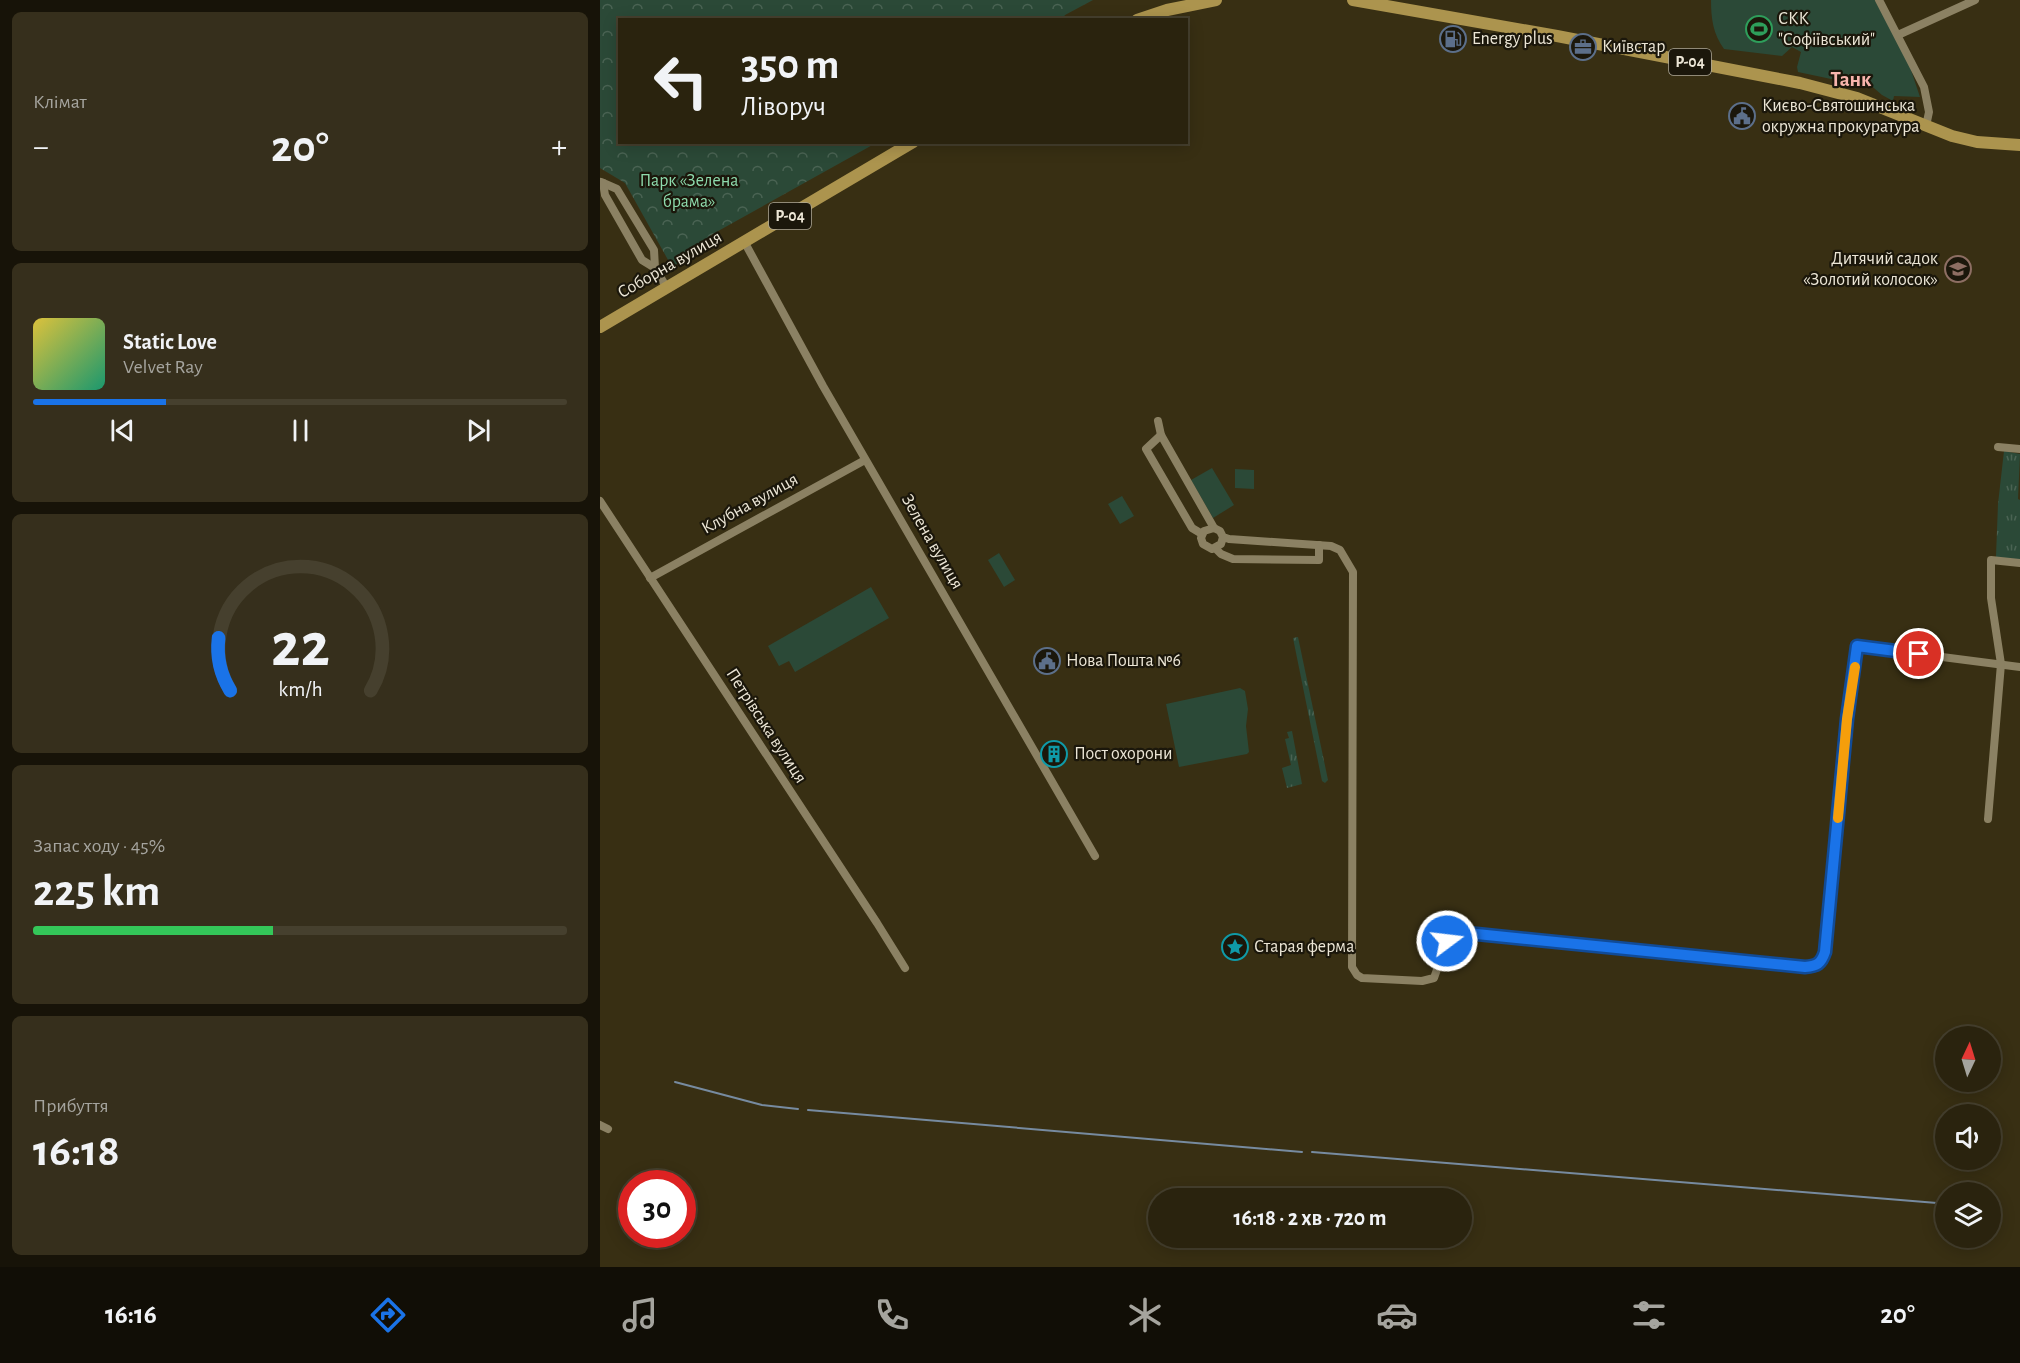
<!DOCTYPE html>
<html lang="uk">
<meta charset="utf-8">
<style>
body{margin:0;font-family:"Alegreya Sans",sans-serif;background:#362f1c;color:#f1f3f6;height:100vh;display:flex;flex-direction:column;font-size:22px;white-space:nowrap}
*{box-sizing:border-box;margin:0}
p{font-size:20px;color:#a5a49e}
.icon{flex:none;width:33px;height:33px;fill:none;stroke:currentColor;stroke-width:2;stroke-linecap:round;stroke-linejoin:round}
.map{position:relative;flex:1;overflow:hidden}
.sheet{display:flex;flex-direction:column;gap:12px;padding:12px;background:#171308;width:600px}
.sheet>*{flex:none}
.hud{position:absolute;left:18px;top:18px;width:570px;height:126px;border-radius:0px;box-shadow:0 3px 15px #0003,0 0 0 2px #46402e;background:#2a230e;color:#f1f3f6;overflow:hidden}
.needle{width:39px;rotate:4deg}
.tools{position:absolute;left:1335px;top:1026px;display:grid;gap:12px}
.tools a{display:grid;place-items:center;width:66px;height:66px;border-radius:50%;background:#2a230e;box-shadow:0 3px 15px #0003,0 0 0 2px #46402e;font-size:30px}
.speed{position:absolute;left:18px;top:1170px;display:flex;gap:12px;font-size:30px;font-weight:700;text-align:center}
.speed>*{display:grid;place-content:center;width:78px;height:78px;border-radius:50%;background:#2a230e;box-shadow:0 3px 15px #0003,0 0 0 2px #46402e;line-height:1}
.speed .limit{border:9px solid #d22;background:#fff;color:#111}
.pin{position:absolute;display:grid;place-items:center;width:51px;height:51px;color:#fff;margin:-26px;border:3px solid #fff;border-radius:50%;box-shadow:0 2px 6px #0007}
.me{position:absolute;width:66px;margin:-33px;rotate:75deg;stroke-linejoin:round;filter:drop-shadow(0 0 4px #0008)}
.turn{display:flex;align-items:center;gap:21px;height:126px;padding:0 24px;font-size:27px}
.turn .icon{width:78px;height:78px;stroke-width:2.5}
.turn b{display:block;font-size:42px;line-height:51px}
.big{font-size:45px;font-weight:700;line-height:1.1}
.sheet .tile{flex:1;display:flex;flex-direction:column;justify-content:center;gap:9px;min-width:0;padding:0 21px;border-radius:9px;background:#362f1c}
.sheet .dial{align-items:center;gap:0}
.dial svg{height:156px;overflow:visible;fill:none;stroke:#46402e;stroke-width:7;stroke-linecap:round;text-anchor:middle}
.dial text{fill:#f1f3f6;stroke:none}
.song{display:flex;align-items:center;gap:18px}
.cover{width:72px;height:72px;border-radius:9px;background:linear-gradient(135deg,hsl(50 70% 55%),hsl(160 70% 35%))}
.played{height:6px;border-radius:3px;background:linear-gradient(90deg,#1a73e8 25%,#46402e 25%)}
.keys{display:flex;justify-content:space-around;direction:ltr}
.heat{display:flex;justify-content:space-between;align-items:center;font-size:33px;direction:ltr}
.charge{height:9px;border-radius:4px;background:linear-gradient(90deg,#34c759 45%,#46402e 0)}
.trip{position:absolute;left:548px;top:1188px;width:324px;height:60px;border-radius:30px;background:#2a230e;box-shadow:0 3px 15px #0003,0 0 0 2px #46402e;font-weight:700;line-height:60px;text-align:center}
.dock{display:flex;height:96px;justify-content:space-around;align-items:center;background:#110e06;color:#a5a49e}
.dock .icon{width:42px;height:42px}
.dock .active{color:#1a73e8}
.dock b{font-size:27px;color:#f1f3f6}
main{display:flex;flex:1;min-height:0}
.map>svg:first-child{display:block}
</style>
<main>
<section class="sheet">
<div class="tile"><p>Клімат</p>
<div class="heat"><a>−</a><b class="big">20°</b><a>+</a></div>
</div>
<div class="tile">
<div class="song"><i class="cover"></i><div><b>Static Love</b><p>Velvet Ray</p></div></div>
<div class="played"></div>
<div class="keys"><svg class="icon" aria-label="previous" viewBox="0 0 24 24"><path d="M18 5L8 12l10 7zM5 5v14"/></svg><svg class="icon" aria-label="pause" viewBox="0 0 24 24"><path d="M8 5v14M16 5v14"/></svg><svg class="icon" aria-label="next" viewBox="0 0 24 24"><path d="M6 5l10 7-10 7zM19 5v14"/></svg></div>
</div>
<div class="tile dial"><svg viewBox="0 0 100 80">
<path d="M14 69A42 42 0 1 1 86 69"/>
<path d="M14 69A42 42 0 0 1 8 42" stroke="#1a73e8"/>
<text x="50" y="56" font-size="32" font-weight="700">22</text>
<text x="50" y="72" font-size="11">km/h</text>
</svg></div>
<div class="tile"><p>Запас ходу · 45%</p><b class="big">225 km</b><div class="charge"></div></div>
<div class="tile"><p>Прибуття</p><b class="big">16:18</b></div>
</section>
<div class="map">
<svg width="1420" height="1267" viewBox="0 0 1420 1267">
<defs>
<pattern id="grass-tufts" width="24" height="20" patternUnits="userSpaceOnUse" patternTransform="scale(1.5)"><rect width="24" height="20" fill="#2b4937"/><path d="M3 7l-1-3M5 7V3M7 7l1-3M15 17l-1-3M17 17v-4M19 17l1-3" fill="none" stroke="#4a6353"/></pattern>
<pattern id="forest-crowns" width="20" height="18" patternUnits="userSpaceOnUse" patternTransform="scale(1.5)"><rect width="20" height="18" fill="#2b4937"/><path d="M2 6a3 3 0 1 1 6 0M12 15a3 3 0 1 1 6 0" fill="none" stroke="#4a6353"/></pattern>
</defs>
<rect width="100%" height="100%" fill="#382f13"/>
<g fill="url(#grass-tufts)">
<path d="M1404,451L1420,454L1418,499L1420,500V560L1396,557L1398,504Z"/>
<path d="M698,637L728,780L725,783L722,781L693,638Z"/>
<path d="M692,731L702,784L687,788L682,768L691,765L685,739L689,738L687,732Z"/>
</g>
<path fill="url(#forest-crowns)" d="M0,0H493L465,15L461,20H20V142L276,143L111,235L104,249L72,267L25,183L0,168Z"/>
<g fill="#2b4937">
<path d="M1111,0H1275L1310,67L1320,97L1294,96L1293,101L1282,95L1260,76L1254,75L1231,79L1198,72L1197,67L1201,52L1192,47L1182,56L1124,49C1113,34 1111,18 1111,0Z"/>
<path d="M612,468L634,505L613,518L591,480Z"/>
<path d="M635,469L654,470V489L635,488Z"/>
<path d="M522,496L534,516L520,524L508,504Z"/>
<path d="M399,553L415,580L404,587L388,560Z"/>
<path d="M271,587L289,618L195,672L189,661L179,666L168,646Z"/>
<path d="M640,688L645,691L648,709L646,726L649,752L647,754L579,767L566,704Z"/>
</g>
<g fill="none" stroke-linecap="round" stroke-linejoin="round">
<g stroke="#778ba0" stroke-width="2">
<path d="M75,1082L162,1105L198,1109"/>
<path d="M208,1110L702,1152"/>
<path d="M712,1152L1337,1203"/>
</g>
<g stroke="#8b8163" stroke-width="8">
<path d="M1279,0L1324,87L1329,112L1326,126"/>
<path d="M1298,35L1375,0"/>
<path d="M1,182L17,189L54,250L55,268"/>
<path d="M3,183L5,195L42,260L55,268L67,288"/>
<path d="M145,243L223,386L495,856"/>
<path d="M558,421L561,435L614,528"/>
<path d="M561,435L546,449L592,528L602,534"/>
<path d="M1398,447L1420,449"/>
<path d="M0,501L277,923L305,968"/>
<path d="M623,537L621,544L612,549L603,544L601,538L604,531L614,528L620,531L623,537L629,539L731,546L740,550L753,572L752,967L757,975L762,978L822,981L834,978L847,941L858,933L1205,967C1217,966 1221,964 1225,952L1247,719L1257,646L1420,667"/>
<path d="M616,549L621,554L633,559L719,560V545"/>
<path d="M50,578L265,460"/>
<path d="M1388,819L1401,664L1391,598V560L1420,563"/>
<path d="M0,1125L8,1129"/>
</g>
<g stroke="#ac944e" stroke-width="12">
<path d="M753,0L957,36L1200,83L1257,98L1352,136L1377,142L1420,145"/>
<path d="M537,20L567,10L616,0"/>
<path d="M0,327L313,142"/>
</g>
</g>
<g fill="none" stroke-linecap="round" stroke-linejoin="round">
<defs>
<path id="route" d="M847,941L858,933H867L1205,967C1217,966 1221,964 1225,952L1247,719L1257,646L1319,654"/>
</defs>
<use href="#route" stroke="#114b97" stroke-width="15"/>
<use href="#route" stroke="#1a73e8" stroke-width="10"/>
<path stroke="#f59e0b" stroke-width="10" d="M1238,818L1247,719L1255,667"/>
</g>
<defs>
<symbol id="stadium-ring" viewBox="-11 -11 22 22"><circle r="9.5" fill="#1b170b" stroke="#2e9e5b" stroke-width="1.5"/><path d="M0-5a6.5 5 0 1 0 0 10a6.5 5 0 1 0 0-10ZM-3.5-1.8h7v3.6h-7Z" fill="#2e9e5b"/></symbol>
<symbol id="fuel-ring" viewBox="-11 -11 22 22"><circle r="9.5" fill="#1b170b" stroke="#5c6f8a" stroke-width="1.5"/><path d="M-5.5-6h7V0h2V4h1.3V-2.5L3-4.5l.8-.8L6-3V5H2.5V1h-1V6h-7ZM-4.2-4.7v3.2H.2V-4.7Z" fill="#5c6f8a"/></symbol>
<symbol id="office-ring" viewBox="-11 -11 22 22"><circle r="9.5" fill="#1b170b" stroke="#5c6f8a" stroke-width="1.5"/><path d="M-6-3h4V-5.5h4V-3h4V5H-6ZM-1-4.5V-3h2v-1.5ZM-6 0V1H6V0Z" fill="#5c6f8a"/></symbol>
<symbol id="civic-ring" viewBox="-11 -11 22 22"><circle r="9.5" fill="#1b170b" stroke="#5c6f8a" stroke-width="1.5"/><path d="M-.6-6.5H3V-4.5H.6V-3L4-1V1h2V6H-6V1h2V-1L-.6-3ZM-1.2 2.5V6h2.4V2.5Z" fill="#5c6f8a"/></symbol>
<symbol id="school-ring" viewBox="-11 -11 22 22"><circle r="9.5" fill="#1b170b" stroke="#8d6e63" stroke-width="1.5"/><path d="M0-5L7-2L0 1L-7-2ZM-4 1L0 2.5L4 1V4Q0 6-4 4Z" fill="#8d6e63"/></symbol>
<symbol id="building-ring" viewBox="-11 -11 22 22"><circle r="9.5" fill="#1b170b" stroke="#0f9aa8" stroke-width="1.5"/><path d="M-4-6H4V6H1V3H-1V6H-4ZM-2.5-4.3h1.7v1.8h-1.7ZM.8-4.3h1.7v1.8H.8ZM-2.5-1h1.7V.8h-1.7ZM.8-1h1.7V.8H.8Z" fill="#0f9aa8"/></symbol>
<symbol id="sight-ring" viewBox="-11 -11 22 22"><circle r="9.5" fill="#1b170b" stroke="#0f9aa8" stroke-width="1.5"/><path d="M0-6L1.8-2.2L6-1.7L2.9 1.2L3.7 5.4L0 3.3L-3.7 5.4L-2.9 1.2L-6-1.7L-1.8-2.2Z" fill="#0f9aa8"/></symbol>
</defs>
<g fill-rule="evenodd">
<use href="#stadium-ring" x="1144" y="14" width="30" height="30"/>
<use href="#fuel-ring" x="838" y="24" width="30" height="30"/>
<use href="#office-ring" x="968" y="32" width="30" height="30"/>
<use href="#civic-ring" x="1127" y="101" width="30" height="30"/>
<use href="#school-ring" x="1343" y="254" width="30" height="30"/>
<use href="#civic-ring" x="432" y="646" width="30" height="30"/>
<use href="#building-ring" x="439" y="739" width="30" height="30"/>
<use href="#sight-ring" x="620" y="932" width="30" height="30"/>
</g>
<g text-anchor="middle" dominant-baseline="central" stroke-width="4.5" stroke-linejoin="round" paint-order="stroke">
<g fill="#1b170b" stroke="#ada899" stroke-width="1.5">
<rect x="1069" y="49" width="42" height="26" rx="4.5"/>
<rect x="169" y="203" width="42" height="26" rx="4.5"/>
</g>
<g font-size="16" font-weight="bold" fill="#ece6d6">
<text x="1090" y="62">Р-04</text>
<text x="190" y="216">Р-04</text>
</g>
<g font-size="18" fill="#ece6d6" stroke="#1b170b" text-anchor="start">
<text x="1178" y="19">СКК<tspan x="1178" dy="21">"Софіївський"</tspan></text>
<text x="872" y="39">Energy plus</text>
<text x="1002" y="47">Київстар</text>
<text x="1162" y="106">Києво-Святошинська<tspan x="1162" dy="21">окружна прокуратура</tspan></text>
<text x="1338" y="259" text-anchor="end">Дитячий садок<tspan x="1338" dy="21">«Золотий колосок»</tspan></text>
<text x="466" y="661">Нова Пошта №6</text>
<text x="474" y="754">Пост охорони</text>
<text x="654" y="947">Старая ферма</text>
</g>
<g font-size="18" fill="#8edbad" stroke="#1b170b">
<text x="89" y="181">Парк «Зелена<tspan x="89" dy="21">брама»</tspan></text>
</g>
<g font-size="18" fill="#ece6d6" stroke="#1b170b">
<text transform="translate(70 265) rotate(-30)">Соборна вулиця</text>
<text transform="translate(150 504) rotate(-29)">Клубна вулиця</text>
<text transform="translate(332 542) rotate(60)">Зелена вулиця</text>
<text transform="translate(166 726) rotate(57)">Петрівська вулиця</text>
</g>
<g font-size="21" font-weight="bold" fill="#f7b4ac" stroke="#1b170b">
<text x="1251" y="79">Танк</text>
</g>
</g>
</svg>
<div class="tools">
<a><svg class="needle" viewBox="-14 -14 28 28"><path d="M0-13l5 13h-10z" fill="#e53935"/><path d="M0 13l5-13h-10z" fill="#a5a49e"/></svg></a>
<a><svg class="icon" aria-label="sound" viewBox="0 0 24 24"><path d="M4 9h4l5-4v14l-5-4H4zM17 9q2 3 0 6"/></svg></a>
<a><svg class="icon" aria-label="layers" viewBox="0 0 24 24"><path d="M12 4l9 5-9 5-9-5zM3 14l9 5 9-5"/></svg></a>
</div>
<div class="speed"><div class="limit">30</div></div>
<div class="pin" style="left:1319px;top:654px;background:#d93025"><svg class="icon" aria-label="arrive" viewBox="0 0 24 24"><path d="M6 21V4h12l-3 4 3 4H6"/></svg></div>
<svg class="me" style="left:847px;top:941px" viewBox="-20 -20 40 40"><circle r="17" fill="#1a73e8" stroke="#fff" stroke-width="3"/><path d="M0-11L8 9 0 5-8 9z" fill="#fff"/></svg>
<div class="trip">16:18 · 2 хв · 720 m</div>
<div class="hud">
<div class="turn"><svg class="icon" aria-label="left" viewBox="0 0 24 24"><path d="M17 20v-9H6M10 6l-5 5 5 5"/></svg><div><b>350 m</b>Ліворуч</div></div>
</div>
</div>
</main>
<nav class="dock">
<b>16:16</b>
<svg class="icon active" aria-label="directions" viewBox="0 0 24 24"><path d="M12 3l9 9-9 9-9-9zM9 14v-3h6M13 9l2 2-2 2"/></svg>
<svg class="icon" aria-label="music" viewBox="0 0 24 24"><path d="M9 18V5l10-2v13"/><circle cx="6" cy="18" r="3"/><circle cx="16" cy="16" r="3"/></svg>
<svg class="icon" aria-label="phone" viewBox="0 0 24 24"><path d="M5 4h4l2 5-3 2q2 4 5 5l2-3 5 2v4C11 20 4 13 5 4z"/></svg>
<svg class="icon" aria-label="climate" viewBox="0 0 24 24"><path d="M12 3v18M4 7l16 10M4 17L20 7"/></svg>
<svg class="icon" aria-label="car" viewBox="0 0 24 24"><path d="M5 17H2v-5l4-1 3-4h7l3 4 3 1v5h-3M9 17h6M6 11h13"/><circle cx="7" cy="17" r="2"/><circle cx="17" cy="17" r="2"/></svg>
<svg class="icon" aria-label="filters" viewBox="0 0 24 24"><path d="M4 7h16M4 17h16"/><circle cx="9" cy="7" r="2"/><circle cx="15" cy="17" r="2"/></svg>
<b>20°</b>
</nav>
